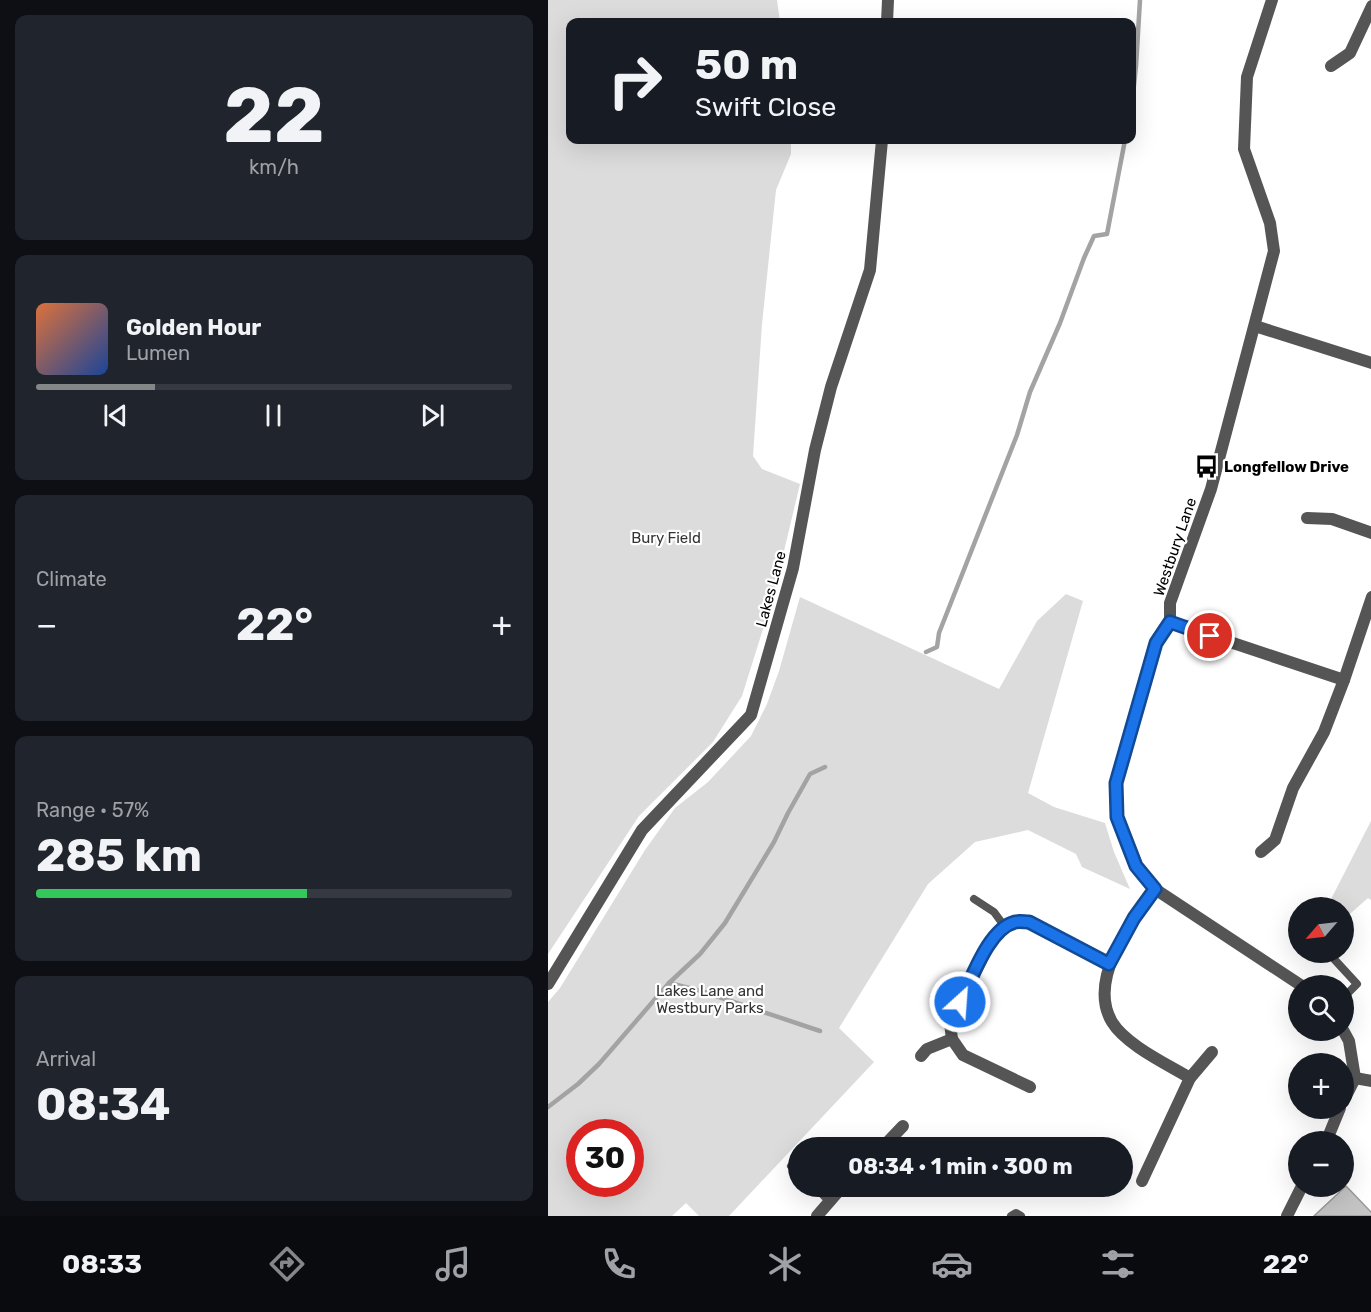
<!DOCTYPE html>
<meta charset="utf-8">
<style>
body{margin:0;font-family:Rubik,sans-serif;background:#20242c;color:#f1f3f6;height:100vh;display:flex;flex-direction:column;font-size:22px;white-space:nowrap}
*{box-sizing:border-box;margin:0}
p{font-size:20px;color:#9ea1a6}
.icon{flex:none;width:33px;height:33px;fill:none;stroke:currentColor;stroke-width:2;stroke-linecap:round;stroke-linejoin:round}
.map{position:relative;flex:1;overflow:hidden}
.sheet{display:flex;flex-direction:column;gap:15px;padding:15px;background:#0d0f14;width:548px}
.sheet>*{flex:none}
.hud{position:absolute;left:18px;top:18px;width:570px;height:126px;border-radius:12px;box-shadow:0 6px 24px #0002;background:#171b24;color:#f1f3f6;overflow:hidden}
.needle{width:39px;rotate:242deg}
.buttons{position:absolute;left:740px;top:897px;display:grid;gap:12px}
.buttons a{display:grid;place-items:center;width:66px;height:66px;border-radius:50%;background:#171b24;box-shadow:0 6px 24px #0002;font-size:30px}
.speed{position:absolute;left:18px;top:1119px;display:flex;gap:12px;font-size:30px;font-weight:700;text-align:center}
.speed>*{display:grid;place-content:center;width:78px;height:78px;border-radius:50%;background:#171b24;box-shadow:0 6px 24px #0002;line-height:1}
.speed .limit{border:9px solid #d22;background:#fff;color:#111}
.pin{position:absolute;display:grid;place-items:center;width:51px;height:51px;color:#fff;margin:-26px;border:3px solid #fff;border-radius:50%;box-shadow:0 2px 6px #0007}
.me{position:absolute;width:66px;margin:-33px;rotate:26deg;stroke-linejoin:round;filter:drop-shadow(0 0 4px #0008)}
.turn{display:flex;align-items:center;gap:21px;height:126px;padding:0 30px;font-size:27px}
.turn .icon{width:78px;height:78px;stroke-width:2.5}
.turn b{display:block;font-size:42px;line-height:51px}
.big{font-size:45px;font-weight:700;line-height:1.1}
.sheet .card{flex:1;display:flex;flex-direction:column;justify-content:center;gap:9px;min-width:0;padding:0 21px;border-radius:12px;background:#20242c}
.sheet .dial{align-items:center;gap:0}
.dial b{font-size:78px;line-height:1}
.song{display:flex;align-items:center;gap:18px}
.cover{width:72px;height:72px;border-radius:9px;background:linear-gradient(135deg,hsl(20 70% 55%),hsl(220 70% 35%))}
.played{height:6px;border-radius:3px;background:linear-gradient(90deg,#858687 25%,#363941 25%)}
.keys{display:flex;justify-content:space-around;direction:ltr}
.heat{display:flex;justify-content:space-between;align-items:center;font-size:33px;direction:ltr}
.charge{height:9px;border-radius:4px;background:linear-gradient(90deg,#34c759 57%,#363941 0)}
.trip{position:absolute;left:240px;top:1137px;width:345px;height:60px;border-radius:30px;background:#171b24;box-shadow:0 6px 24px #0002;font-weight:700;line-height:60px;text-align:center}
.tabs{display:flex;height:96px;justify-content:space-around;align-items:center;background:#090b0e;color:#9ea1a6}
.tabs .icon{width:42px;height:42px}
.tabs .selected{color:#858687}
.tabs b{font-size:27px;color:#f1f3f6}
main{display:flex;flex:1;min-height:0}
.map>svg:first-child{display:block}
</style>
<main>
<section class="sheet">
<div class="card dial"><b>22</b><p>km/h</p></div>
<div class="card">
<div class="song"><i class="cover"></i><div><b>Golden Hour</b><p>Lumen</p></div></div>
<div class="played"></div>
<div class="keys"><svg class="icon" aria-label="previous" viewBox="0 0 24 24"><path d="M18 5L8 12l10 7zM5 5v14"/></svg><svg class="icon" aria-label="pause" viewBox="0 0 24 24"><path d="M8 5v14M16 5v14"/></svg><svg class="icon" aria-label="next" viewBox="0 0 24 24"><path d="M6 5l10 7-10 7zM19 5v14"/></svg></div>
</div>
<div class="card"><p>Climate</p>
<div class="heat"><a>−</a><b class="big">22°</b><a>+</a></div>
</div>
<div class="card"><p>Range · 57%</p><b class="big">285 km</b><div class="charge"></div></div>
<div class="card"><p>Arrival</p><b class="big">08:34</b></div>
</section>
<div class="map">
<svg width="824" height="1216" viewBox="0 0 824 1216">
<rect width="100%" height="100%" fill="#fff"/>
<g fill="#dcdcdc" fill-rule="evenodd">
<path d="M0,0H229L232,22H22V140H243V154L228,190L214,324L205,456L214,469L252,484L225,597L194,696L165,742L91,816L0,954Z"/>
<path d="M518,594L535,601L480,793L506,807L557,823L566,852L582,889L534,867L528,854L480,830L427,842L380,884L291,1028L326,1062L181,1216H151L138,1203L124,1216H0V1002L12,988L97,850L127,808L160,782L203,736L219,704L231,671L252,597L451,689L489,621ZM82,1132V1184H32V1132Z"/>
<path d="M823,821V900L820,898L795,920V908L779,907Z"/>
</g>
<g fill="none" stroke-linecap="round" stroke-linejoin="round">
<g stroke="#a3a3a3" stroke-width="4.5">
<path d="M584,104L588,66L592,0"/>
<path d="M378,652L389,647L391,633L469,435L482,392L512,323L536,258L546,236L559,234L577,140"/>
<path d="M121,983L153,991L272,1031"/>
<path d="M0,1107L30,1084L51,1064L121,983L152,954L177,923L226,842L240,813L262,774L277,767"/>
</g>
</g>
<path fill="#c4c4c4" stroke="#999" stroke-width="1.5" d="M798,1186L824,1213V1216H766Z"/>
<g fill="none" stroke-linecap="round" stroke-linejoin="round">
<g stroke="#555" stroke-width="8">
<path d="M426,899L446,912L457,927"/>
<path d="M786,959L809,984L795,998"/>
<path d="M243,1166L250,1173"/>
<path d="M266,1186L281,1201"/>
<path d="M463,1216L468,1213L473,1216"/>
</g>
<g stroke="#555" stroke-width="12">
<path d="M724,0L699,77L696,149L722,223L726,251L663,489L622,603V622L608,643L568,783L569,817L588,866L607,889L754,986"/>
<path d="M339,22L340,0"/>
<path d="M783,66L802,53L824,6"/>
<path d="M707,326L824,363"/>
<path d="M759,518L784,519L824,533"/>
<path d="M622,622L796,680"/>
<path d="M713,852L727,840L745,788L776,732L796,680L824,597"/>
<path d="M607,889C583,922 539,980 564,1022C578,1045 619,1064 642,1078"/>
<path d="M0,984L94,830L203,715L245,568L267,450L283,387L322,270L334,140"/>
<path d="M795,1030L801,1041L807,1078L795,1102"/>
<path d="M373,1056L379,1049L404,1039"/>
<path d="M807,1078L824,1081"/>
<path d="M482,1087L415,1055L404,1039L402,1023L443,940L457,927L468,922H481L561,964"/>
<path d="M778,1142L792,1108"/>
<path d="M334,1148L355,1126"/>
<path d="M594,1181L642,1078L664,1052"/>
<path d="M269,1216L295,1186"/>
<path d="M739,1216L754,1186"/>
</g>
</g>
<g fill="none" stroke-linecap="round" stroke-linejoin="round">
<defs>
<path id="route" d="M412,1002C424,979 440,929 467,922C471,921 477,922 481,922L561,964L586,918L607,889L588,866L569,817L568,783L608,643L622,622L662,636"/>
</defs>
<use href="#route" stroke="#114b97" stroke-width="15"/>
<use href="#route" stroke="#1a73e8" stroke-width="10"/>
</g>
<defs>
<symbol id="bus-bare" viewBox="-9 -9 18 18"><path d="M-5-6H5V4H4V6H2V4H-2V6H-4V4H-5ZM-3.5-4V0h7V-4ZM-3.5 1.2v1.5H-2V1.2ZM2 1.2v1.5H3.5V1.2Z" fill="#000" stroke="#fff" stroke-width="2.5" paint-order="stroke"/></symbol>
</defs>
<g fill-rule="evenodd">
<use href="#bus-bare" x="642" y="450" width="33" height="33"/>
</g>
<g text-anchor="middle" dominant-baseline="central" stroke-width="4.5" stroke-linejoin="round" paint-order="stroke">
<g font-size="15" font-weight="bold" fill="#000" stroke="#fff" text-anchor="start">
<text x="676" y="467">Longfellow Drive</text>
</g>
<g font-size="15" fill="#333" stroke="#fff">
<text x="118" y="538">Bury Field</text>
<text x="162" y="991">Lakes Lane and<tspan x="162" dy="17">Westbury Parks</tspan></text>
</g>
<g font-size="15" fill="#000" stroke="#fff">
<text transform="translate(627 547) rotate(-71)">Westbury Lane</text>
<text transform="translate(223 589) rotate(-75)">Lakes Lane</text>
</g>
</g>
</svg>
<div class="buttons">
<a><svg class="needle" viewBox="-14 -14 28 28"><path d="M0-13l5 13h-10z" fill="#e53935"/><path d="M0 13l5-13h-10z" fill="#9ea1a6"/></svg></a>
<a><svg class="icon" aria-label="search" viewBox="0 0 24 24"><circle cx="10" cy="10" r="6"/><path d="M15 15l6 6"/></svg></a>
<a>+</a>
<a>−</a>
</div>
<div class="speed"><div class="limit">30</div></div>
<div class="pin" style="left:662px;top:636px;background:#d93025"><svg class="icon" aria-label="arrive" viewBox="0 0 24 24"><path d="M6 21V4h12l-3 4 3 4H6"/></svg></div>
<svg class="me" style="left:412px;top:1002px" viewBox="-20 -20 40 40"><circle r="17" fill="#1a73e8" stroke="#fff" stroke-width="3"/><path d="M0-11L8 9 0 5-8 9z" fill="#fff"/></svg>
<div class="trip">08:34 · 1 min · 300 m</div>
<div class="hud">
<div class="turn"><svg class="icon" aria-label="right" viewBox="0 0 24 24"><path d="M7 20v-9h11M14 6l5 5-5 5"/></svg><div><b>50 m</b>Swift Close</div></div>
</div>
</div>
</main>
<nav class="tabs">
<b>08:33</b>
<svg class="icon selected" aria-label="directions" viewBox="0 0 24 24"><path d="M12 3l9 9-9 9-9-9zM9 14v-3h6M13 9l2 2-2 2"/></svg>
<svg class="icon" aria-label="music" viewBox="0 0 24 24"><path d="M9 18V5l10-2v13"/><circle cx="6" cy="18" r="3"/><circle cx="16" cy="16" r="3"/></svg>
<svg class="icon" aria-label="phone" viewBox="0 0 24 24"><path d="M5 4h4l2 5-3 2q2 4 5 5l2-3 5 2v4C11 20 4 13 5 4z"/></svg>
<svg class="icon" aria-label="climate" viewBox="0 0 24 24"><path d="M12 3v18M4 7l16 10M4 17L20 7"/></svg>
<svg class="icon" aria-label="car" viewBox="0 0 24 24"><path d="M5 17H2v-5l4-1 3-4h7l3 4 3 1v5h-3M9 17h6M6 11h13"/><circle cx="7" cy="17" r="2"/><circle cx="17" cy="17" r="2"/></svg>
<svg class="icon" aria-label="filters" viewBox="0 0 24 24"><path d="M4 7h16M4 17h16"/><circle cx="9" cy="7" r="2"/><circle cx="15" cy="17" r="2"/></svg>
<b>22°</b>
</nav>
